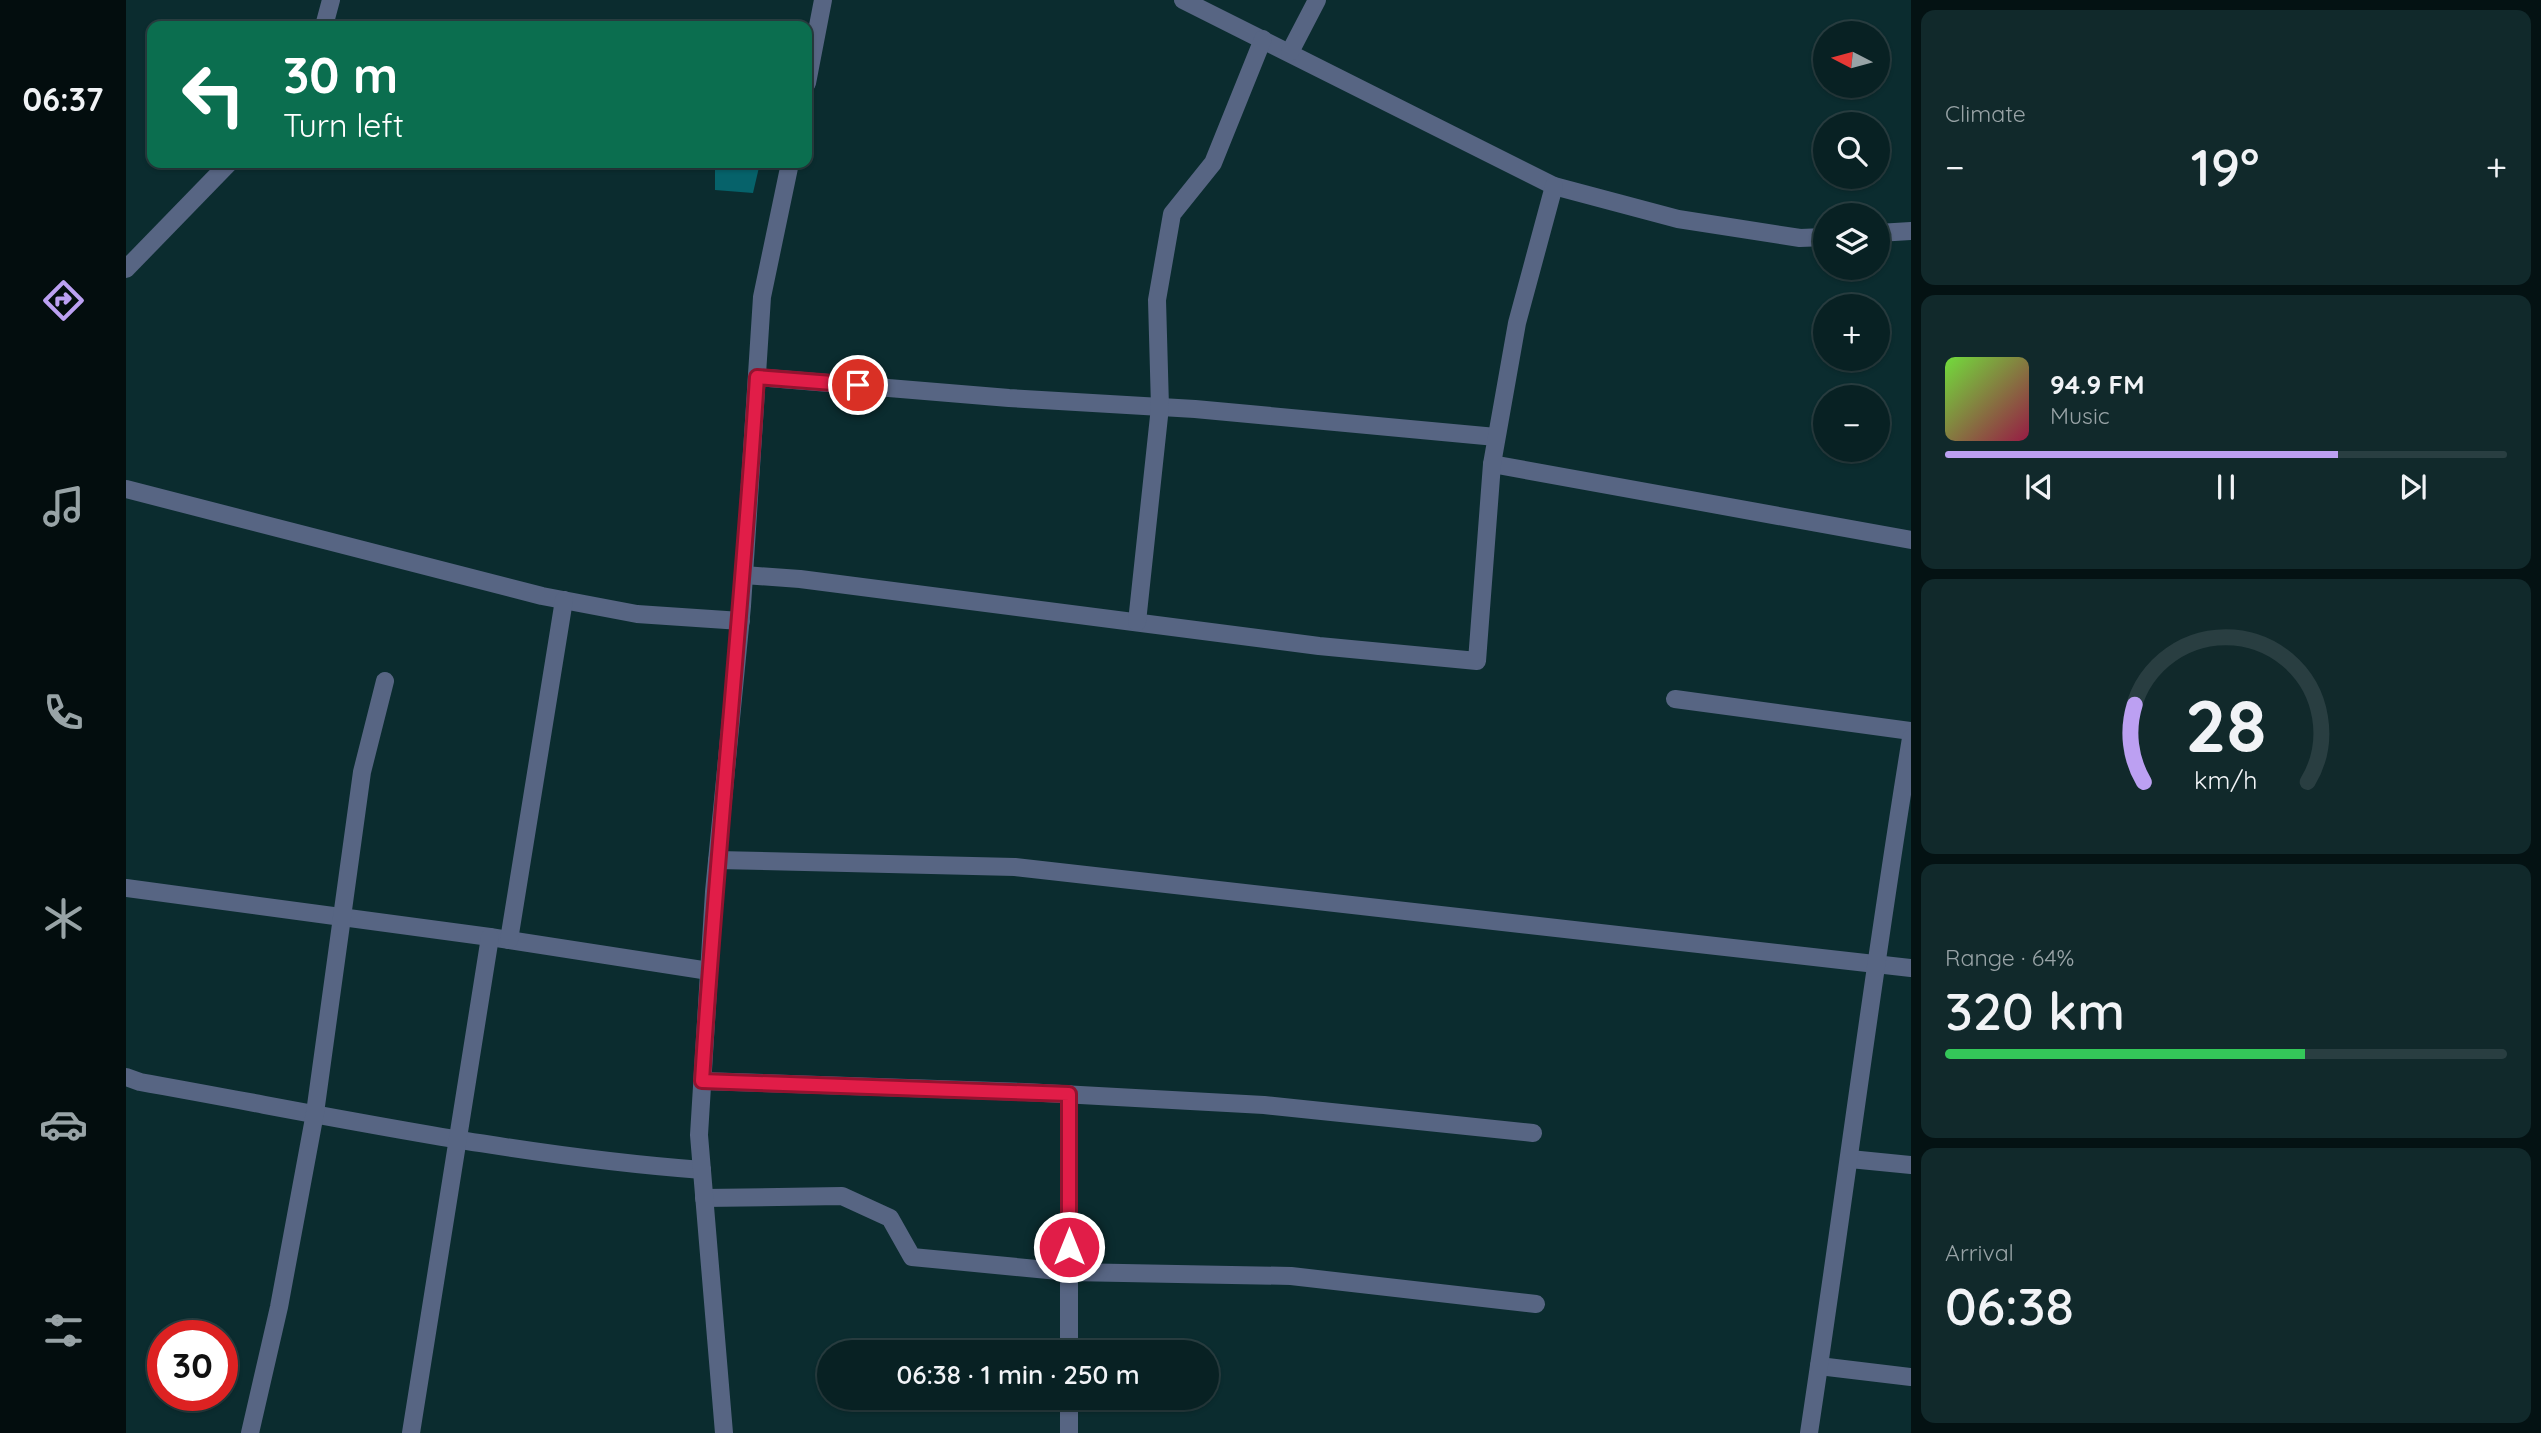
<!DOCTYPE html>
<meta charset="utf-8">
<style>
body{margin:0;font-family:Quicksand,sans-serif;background:#11292b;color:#f1f3f6;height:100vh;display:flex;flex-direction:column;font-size:26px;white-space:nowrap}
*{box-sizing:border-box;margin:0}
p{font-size:23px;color:#98a3a6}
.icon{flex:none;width:38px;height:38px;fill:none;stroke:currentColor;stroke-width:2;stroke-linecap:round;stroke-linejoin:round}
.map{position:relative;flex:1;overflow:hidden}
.panel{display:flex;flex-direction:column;gap:10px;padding:10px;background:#041213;width:630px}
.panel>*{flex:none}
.guide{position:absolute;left:21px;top:21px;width:665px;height:147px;border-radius:14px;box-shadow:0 2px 5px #0004,0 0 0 2px #293e41;background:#0b6e4f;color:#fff;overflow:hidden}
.needle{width:46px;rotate:276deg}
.controls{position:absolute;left:1687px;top:21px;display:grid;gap:14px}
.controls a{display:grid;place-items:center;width:77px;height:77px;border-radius:50%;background:#082123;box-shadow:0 2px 5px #0004,0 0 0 2px #293e41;font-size:35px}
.speed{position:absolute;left:21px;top:1320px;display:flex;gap:14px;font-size:35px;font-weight:700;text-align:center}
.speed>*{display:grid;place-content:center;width:91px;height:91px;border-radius:50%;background:#082123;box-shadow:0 2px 5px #0004,0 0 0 2px #293e41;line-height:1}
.speed .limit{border:10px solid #d22;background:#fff;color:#111}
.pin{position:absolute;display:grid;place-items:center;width:60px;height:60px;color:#fff;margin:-30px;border:4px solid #fff;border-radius:50%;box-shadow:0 2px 7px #0007}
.me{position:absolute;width:77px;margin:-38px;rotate:0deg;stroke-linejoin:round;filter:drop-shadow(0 0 5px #0008)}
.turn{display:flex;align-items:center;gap:24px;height:147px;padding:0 21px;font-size:32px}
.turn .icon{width:91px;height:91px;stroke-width:2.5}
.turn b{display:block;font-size:49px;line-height:60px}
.big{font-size:52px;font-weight:600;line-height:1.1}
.panel .widget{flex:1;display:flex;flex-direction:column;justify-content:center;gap:10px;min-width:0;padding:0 24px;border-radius:14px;background:#11292b}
.panel .dial{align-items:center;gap:0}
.dial svg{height:182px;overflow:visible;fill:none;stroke:#293e41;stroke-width:7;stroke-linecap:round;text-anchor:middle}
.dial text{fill:#f1f3f6;stroke:none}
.song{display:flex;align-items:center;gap:21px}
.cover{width:84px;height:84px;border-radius:10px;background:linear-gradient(135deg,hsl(100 70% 55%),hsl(340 70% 35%))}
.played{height:7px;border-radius:4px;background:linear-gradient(90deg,#bca0f2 70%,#293e41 70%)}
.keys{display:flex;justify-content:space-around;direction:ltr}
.heat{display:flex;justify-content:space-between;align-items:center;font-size:38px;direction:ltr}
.charge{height:10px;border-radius:5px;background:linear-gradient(90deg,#34c759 64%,#293e41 0)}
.trip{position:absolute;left:691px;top:1340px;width:402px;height:70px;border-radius:35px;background:#082123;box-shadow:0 2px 5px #0004,0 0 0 2px #293e41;font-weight:600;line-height:70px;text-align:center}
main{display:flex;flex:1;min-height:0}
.dock{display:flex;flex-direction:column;width:126px;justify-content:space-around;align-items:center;background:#030d0e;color:#98a3a6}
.dock .icon{width:49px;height:49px}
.dock .current{color:#bca0f2}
.dock b{font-size:32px;color:#f1f3f6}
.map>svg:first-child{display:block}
</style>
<main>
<nav class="dock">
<b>06:37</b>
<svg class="icon current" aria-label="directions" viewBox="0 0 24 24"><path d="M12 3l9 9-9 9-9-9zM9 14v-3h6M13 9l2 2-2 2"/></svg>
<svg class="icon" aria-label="music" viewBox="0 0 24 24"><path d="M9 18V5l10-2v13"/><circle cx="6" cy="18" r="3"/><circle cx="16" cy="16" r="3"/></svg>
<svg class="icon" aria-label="phone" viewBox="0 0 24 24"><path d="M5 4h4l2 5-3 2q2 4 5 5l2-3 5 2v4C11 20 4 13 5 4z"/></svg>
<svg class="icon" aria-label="climate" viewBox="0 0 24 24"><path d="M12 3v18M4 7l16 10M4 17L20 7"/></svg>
<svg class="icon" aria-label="car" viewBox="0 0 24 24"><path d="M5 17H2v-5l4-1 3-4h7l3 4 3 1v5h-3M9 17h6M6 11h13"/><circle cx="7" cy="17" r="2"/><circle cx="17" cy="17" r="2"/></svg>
<svg class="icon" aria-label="filters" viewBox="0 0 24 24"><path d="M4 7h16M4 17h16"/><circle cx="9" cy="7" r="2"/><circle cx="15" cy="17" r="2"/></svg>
</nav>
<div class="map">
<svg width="1785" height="1433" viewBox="0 0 1785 1433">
<rect width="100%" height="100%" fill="#0b2c2f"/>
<path fill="#06626a" d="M589,163H634L627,193L589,190Z"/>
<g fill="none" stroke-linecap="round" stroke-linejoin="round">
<g stroke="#576583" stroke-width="18">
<path d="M1057,0L1428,186L1552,219L1674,238L1699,237"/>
<path d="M198,26L205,0"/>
<path d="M1164,52L1191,0"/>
<path d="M681,83L697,0"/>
<path d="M1752,233L1785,231"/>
<path d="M0,269L103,163"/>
<path d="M631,377L883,398L1069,409L1370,437"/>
<path d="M1366,464L1785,540"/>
<path d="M0,489L416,596L511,614L615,621"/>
<path d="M618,575L674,579L1193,646L1351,661L1366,464L1391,323L1428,186"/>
<path d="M1011,622L1034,407L1031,300L1046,214L1087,163L1137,39"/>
<path d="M1549,699L1785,731"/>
<path d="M591,860L889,867L1785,968"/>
<path d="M0,888L364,937L583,971"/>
<path d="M383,940L438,600"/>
<path d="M0,1077L14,1082C200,1115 387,1156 576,1170"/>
<path d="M576,1081L899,1092L1138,1105L1407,1133"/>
<path d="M1724,1159L1785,1165"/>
<path d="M578,1198L716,1196L764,1218L786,1257L943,1272L1165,1276L1410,1304"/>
<path d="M943,1353V1094"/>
<path d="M1693,1366L1785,1377"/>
<path d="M124,1433L153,1307L189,1113L236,772L259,681"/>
<path d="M285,1433L364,937"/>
<path d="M598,1433L573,1135L588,892L616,606L636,297L664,163"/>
<path d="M943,1433V1398"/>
<path d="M1683,1433C1718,1202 1747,969 1785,738"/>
</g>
</g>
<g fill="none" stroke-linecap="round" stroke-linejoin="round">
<defs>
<path id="route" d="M732,385L631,377C616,612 591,846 576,1081L943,1094V1247"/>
</defs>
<use href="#route" stroke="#92132f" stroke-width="18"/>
<use href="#route" stroke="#e11d48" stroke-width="12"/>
</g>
</svg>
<div class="controls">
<a><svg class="needle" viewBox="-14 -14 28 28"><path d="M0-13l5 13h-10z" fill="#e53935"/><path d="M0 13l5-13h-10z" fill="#98a3a6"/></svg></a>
<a><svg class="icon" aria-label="search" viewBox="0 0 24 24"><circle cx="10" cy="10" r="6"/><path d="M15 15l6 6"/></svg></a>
<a><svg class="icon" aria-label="layers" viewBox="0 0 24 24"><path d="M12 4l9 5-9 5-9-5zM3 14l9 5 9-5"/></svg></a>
<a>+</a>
<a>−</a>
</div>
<div class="speed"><div class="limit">30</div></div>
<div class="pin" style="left:732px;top:385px;background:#d93025"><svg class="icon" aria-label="arrive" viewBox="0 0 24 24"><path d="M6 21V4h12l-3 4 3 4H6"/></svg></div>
<svg class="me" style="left:943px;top:1247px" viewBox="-20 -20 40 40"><circle r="17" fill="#e11d48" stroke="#fff" stroke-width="3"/><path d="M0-11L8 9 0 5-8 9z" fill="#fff"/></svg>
<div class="trip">06:38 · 1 min · 250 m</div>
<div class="guide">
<div class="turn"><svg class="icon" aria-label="left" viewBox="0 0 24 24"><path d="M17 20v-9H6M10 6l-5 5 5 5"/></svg><div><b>30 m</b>Turn left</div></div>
</div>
</div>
<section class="panel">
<div class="widget"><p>Climate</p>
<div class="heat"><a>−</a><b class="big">19°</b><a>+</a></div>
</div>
<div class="widget">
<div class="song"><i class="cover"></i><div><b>94.9 FM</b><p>Music</p></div></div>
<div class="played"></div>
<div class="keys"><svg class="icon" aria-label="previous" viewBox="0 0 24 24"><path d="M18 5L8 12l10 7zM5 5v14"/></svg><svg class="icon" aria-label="pause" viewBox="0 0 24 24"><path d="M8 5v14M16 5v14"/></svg><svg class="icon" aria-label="next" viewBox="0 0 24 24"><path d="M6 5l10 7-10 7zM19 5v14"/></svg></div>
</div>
<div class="widget dial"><svg viewBox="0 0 100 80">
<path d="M14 69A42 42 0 1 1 86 69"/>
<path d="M14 69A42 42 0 0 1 10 35" stroke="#bca0f2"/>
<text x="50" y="56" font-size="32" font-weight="700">28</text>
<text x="50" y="72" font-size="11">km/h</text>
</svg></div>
<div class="widget"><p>Range · 64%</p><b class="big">320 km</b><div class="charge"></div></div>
<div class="widget"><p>Arrival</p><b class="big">06:38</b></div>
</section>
</main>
